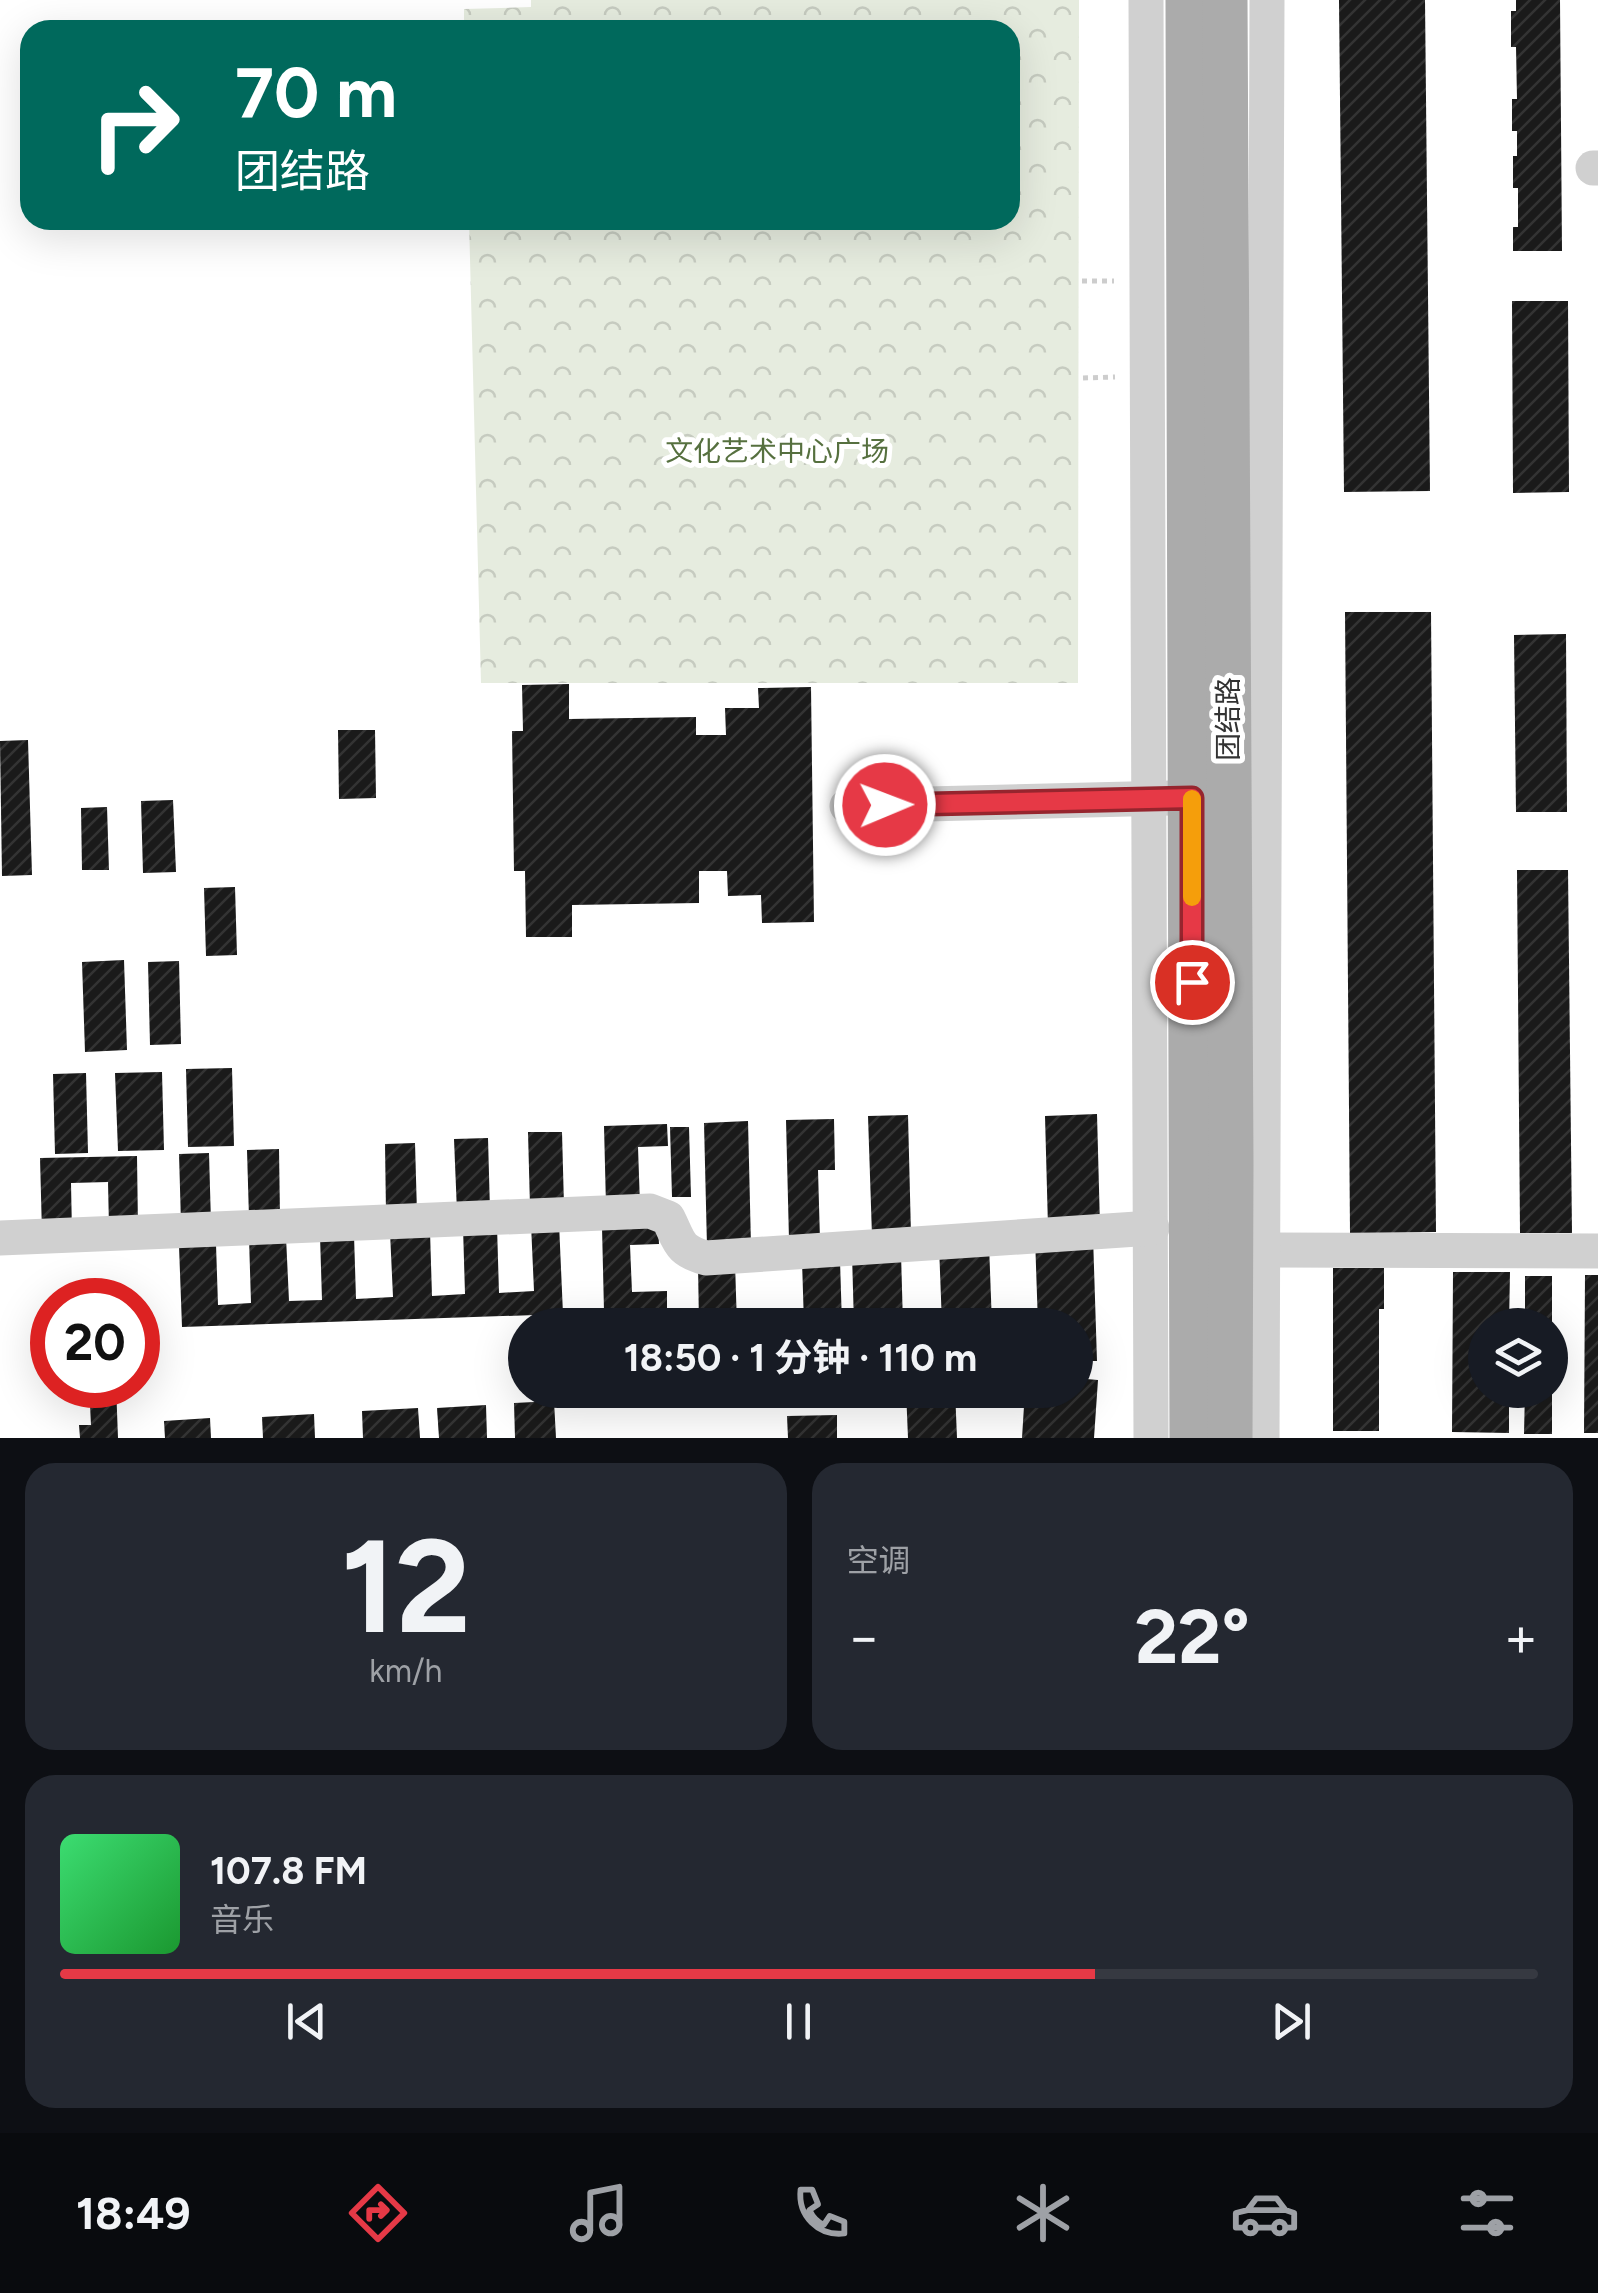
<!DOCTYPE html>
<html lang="zh">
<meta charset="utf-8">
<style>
body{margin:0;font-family:Figtree,"Noto Sans SC",sans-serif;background:#242831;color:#f1f3f6;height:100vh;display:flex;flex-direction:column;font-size:38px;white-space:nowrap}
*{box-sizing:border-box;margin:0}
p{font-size:32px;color:#9ea1a6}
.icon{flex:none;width:55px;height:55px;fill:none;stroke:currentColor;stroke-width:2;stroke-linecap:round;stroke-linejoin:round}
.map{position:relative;height:1438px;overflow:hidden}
.sheet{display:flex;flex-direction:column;gap:25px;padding:25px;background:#0d0f14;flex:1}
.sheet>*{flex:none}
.guide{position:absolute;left:20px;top:20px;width:1000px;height:210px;border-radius:30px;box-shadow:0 10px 40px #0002;background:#00695c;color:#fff;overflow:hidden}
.tools{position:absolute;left:1468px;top:1308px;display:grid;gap:20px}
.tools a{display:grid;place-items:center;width:100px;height:100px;border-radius:50%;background:#171b24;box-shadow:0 10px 40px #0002;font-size:50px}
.speed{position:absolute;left:30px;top:1278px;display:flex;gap:20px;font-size:50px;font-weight:700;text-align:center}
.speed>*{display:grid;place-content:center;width:130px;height:130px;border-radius:50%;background:#171b24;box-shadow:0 10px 40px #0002;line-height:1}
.speed .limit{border:15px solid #d22;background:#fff;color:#111}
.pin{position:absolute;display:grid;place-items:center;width:85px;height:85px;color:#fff;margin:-42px;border:5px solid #fff;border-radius:50%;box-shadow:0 2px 10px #0007}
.me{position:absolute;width:110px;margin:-55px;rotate:89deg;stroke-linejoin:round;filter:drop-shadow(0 0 8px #0008)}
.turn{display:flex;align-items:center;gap:35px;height:210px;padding:0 50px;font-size:45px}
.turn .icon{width:130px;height:130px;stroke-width:2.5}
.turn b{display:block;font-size:70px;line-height:85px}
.big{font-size:75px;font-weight:700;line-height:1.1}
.sheet .widget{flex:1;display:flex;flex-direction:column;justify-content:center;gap:15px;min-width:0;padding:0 35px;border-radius:30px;background:#242831}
.sheet .dial{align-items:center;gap:0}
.dial b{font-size:130px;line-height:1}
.song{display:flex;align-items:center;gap:30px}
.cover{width:120px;height:120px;border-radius:15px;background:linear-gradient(135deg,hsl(140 70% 55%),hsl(130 70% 35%))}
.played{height:10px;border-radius:5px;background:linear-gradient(90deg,#e63946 70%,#363941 70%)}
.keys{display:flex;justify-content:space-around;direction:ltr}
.heat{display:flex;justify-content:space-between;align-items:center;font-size:55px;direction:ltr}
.sheet .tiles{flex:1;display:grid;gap:25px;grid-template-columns:1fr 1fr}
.widget:last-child{grid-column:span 2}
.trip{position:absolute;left:508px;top:1308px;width:585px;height:100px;border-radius:50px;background:#171b24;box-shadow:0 10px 40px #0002;font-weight:700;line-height:100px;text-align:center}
.tabs{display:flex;height:160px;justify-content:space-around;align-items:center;background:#090b0e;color:#9ea1a6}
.tabs .icon{width:70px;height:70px}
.tabs .on{color:#e63946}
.tabs b{font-size:45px;color:#f1f3f6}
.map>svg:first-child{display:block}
</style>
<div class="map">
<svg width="1598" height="1438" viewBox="0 0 1598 1438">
<defs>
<pattern id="park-crowns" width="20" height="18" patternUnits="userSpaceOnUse" patternTransform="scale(2.5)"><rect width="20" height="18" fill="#e6ecdf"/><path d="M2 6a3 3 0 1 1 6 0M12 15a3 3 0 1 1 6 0" fill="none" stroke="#c6cbc0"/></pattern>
<pattern id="building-hatch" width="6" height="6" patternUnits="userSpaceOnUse" patternTransform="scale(2.5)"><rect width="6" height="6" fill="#1a1a1a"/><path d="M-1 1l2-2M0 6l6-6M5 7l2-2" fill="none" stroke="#333"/></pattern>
</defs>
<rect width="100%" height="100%" fill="#fff"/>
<path fill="url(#park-crowns)" d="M531,0H1079L1078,683H481L469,220H1010V30H464V9L531,7Z"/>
<g fill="url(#building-hatch)">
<path d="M1339,0H1425L1430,491L1344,492Z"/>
<path d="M1516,0H1560L1562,251H1513V227H1518V188H1513V156H1517V131H1512V99H1517L1516,47H1511V11H1516Z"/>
<path d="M1512,301H1568L1569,492L1513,493Z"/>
<path d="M1345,612H1431L1436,1232L1350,1233Z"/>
<path d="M1566,634L1567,812H1516L1514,635Z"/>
<path d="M569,684V719L696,717V735H726L725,708H759L758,688L811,687L814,922L762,923L761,895L728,896L727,871H699V903L572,905V937H526L525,871H514L512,731H523L522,685Z"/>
<path d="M338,730H375L376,798L339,799Z"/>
<path d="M28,740L32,875L2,876L0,741Z"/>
<path d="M173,800L176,872L143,873L141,801Z"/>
<path d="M107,807L109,870H82L81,808Z"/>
<path d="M1517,870H1568L1572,1233H1520Z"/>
<path d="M235,887L237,955L206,956L204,888Z"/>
<path d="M124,960L127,1050L85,1052L82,962Z"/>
<path d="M179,961L181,1044L150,1045L148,962Z"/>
<path d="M232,1068L234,1146L188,1147L186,1069Z"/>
<path d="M162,1072L164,1150L118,1151L115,1073Z"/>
<path d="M86,1073L88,1153L55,1154L53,1074Z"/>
<path d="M1097,1114L1100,1226L1048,1227L1045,1116Z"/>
<path d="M908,1115L911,1235L872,1236L868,1116Z"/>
<path d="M834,1119L835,1170H818L820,1240H789L786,1120Z"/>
<path d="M748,1121L751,1246L707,1247L704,1123Z"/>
<path d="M667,1124L668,1146L638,1147L640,1205L606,1206L604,1126Z"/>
<path d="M670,1127H689L691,1197H672Z"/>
<path d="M528,1132H562L564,1206L530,1207Z"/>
<path d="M488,1138L490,1211L457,1212L454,1139Z"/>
<path d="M415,1143L417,1213H386L385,1144Z"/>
<path d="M279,1149L280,1217L249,1218L247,1150Z"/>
<path d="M209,1153L211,1223H181L179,1154Z"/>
<path d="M137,1156L138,1228H109L108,1182L71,1183L72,1233H42L40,1158Z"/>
<path d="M559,1223L563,1314L182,1327L179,1246L216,1244L218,1305L251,1303L249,1238L286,1237L289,1301L322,1300L320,1236L354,1235L356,1299L393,1297L390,1232L430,1231L432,1296L465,1294L463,1227L497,1226L499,1293L534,1291L531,1224Z"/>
<path d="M658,1225L659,1244L630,1245L632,1292L667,1291V1309L604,1311L602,1227Z"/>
<path d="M1093,1236L1097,1361H1075V1325H1038L1035,1237Z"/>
<path d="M989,1244L992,1325H942L939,1245Z"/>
<path d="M901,1253L903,1325H854L852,1254Z"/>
<path d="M840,1260L842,1325H804L802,1261Z"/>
<path d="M735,1263L737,1325H699L698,1264Z"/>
<path d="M1333,1268H1384V1309H1379V1431H1333Z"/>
<path d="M1453,1272H1510L1509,1325H1485V1390H1509V1433L1452,1432Z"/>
<path d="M1585,1275H1598V1433H1584Z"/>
<rect x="1525" y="1276" width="27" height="49"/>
<path d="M1075,1378L1098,1380L1094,1438H1022L1025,1390H1075Z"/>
<path d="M89,1385H116L118,1438H80L79,1425H91Z"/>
<path d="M701,1390H774V1393L701,1395Z"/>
<path d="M906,1390H955L957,1438H908Z"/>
<path d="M1525,1390H1552V1434H1524Z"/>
<path d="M554,1401L556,1438H515L514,1403Z"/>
<path d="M486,1405L487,1438H439L437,1408Z"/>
<path d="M418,1408L420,1438H363L362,1411Z"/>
<path d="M314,1414L315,1438H263L262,1417Z"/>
<path d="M837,1415V1438H788L787,1416Z"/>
<path d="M210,1418L211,1438H165L164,1421Z"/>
</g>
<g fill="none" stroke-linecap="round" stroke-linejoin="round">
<g stroke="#cdcdcd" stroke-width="5" stroke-dasharray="5 5" stroke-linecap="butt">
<path d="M1082,281H1114"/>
<path d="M1083,378L1115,377"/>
</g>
<g stroke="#d0d0d0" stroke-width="35">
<path d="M1146,0L1151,1438"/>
<path d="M1593,168H1598"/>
<path d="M847,806L1171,798"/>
<path d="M0,1238L650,1211L668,1218C680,1242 678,1250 706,1258L1152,1228"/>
<path d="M1241,1250L1598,1251"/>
<path d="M1262,1438L1267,0"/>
</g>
<g stroke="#ababab" stroke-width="45">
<path d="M1188,0L1192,1438"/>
<path d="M1225,0L1231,1165L1230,1438"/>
</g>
</g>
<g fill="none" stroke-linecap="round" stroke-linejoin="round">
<defs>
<path id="route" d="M885,805L1192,798V982"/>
</defs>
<use href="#route" stroke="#96252e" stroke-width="25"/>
<use href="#route" stroke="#e63946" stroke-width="18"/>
<path stroke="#f59e0b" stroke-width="18" d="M1192,799V897"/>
</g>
<g text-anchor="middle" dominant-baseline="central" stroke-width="10" stroke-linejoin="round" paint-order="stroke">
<g font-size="28" fill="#56703f" stroke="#fff">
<text x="777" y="451">文化艺术中心广场</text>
</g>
<g font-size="28" fill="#333" stroke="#fff">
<text transform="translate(1228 719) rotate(-90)">团结路</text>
</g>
</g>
</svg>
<div class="tools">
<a><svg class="icon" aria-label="layers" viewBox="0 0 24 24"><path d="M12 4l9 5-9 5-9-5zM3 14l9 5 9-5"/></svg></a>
</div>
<div class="speed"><div class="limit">20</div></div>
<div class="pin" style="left:1192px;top:982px;background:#d93025"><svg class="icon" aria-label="arrive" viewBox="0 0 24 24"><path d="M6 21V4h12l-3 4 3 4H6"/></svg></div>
<svg class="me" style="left:885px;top:805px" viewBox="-20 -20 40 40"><circle r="17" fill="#e63946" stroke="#fff" stroke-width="3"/><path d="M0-11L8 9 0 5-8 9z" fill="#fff"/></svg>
<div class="trip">18:50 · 1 分钟 · 110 m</div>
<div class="guide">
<div class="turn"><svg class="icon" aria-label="right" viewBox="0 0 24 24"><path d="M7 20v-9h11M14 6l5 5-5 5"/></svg><div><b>70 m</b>团结路</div></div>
</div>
</div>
<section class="sheet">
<div class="tiles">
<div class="widget dial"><b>12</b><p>km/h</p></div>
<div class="widget"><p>空调</p>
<div class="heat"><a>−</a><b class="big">22°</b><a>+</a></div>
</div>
<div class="widget">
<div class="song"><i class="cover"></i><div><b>107.8 FM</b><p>音乐</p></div></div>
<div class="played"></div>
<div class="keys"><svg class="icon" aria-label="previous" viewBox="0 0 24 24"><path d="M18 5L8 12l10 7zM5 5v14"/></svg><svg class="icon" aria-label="pause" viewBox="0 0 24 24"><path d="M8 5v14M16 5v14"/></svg><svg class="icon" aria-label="next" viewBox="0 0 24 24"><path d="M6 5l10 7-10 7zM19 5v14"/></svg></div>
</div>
</div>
</section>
<nav class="tabs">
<b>18:49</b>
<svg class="icon on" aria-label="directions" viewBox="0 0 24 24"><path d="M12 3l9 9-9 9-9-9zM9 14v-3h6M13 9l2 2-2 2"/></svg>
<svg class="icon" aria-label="music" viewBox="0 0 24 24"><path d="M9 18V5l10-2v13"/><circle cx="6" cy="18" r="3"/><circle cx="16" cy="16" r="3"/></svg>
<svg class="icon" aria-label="phone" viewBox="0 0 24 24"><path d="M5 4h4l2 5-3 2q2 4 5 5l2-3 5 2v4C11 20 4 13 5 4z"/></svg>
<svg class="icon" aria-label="climate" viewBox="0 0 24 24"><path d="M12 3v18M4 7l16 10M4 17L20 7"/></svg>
<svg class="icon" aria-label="car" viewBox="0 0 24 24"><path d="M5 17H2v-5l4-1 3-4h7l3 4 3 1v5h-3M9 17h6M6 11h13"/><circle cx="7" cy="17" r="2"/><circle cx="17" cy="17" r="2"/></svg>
<svg class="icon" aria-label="filters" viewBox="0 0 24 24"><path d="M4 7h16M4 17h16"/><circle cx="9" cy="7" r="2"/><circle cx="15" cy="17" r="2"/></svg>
</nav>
